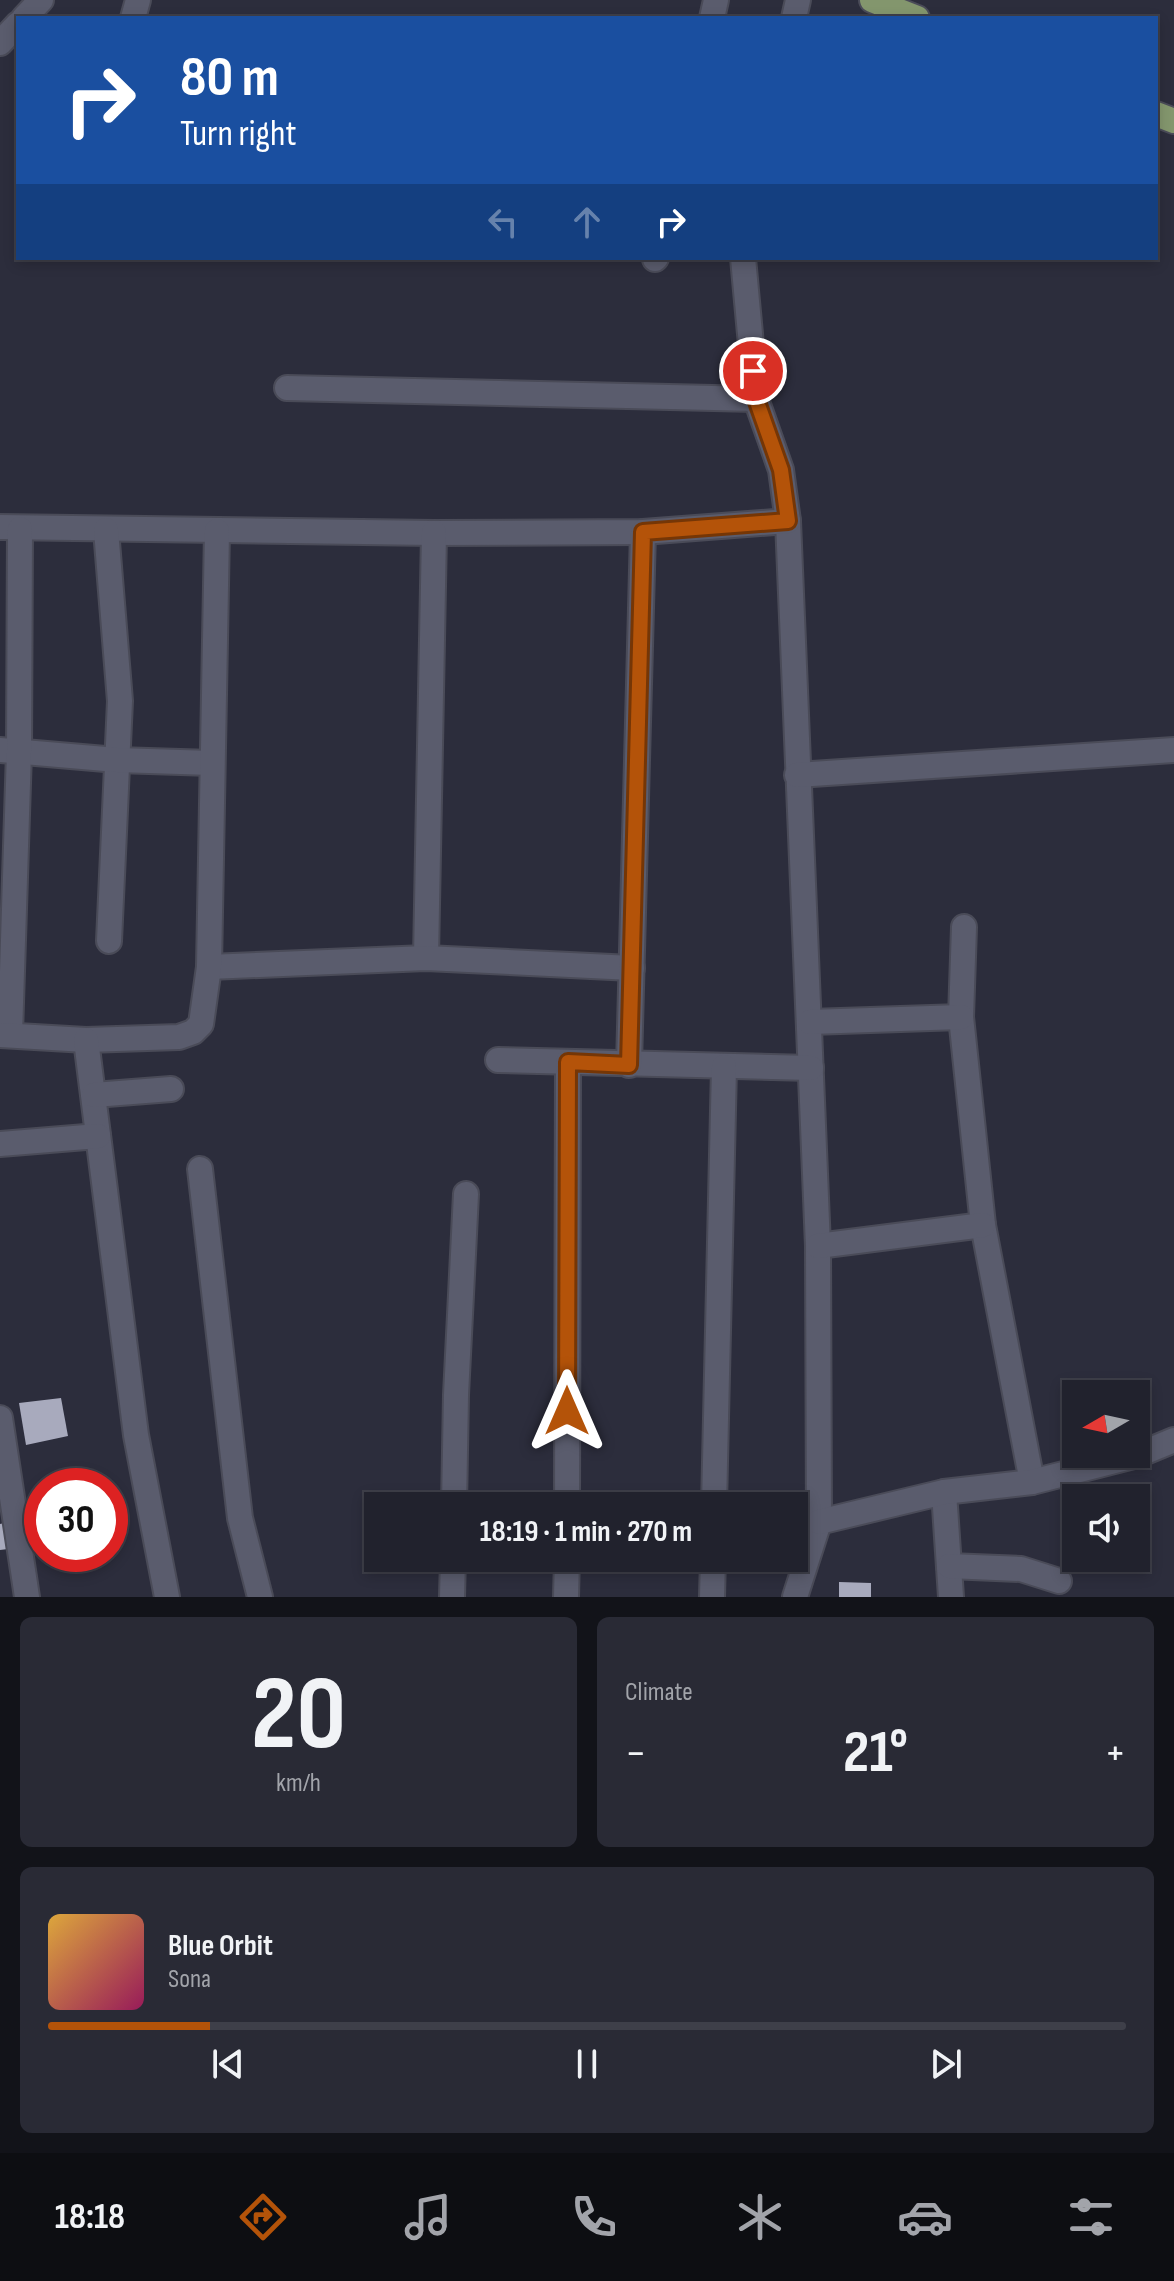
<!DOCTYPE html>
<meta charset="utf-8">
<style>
body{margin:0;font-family:"Sofia Sans Condensed",sans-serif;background:#292a35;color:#f1f3f6;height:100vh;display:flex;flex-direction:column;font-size:30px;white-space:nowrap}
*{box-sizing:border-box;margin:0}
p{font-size:26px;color:#a2a4aa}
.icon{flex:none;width:44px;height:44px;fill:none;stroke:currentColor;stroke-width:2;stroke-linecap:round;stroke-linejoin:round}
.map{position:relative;height:1597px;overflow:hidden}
.sheet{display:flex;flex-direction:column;gap:20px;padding:20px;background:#121319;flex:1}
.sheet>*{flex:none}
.hud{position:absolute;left:16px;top:16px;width:1142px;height:244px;border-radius:0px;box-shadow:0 4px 12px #0003,0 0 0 2px #3e3f49;background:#1a4fa0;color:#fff;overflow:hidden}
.needle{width:52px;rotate:261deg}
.fabs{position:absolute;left:1062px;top:1380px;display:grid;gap:16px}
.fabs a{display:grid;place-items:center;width:88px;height:88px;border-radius:0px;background:#21222d;box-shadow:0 4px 12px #0003,0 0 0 2px #3e3f49;font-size:40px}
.speed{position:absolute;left:24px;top:1468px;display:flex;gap:16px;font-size:40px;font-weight:700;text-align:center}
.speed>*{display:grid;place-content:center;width:104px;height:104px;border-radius:50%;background:#21222d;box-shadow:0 4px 12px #0003,0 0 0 2px #3e3f49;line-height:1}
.speed .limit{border:12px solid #d22;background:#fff;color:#111}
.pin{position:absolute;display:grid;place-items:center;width:68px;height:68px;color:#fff;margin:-34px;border:4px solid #fff;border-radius:50%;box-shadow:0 2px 8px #0007}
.me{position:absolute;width:88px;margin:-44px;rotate:0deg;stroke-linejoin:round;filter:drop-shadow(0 0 6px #0008)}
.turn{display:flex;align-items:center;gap:28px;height:168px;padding:0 32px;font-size:36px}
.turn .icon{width:104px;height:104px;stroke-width:2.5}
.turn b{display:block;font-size:56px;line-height:68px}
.lanes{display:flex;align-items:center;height:76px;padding:0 32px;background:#0003;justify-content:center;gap:40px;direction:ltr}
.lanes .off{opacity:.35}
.big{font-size:60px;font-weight:700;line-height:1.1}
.sheet .card{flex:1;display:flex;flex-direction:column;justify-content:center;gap:12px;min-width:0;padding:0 28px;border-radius:12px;background:#292a35}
.sheet .dial{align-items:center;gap:0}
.dial b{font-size:104px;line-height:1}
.song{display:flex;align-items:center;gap:24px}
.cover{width:96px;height:96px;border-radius:12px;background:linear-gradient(135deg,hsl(40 70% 55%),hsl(330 70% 35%))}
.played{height:8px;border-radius:4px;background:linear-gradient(90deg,#b45309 15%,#3e3f49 15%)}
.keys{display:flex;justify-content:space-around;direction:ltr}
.heat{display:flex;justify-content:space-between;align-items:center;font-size:44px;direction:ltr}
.sheet .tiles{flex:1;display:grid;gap:20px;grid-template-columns:1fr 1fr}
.card:last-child{grid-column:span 2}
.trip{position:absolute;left:364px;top:1492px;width:444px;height:80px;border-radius:0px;background:#21222d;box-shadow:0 4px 12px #0003,0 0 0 2px #3e3f49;font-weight:700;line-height:80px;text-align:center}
.dock{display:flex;height:128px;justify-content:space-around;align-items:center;background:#0d0e12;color:#a2a4aa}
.dock .icon{width:56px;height:56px}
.dock .selected{color:#b45309}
.dock b{font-size:36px;color:#f1f3f6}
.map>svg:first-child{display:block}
</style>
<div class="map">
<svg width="1174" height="1597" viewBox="0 0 1174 1597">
<rect width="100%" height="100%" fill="#2c2d3c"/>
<g fill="#a8aabd">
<path d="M61,1398L68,1436L26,1445L19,1403Z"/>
<path d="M4,1523L8,1549L0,1550V1524Z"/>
<path d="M56,1554H83V1556L56,1560Z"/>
<path d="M839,1582L871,1583V1597H839Z"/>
</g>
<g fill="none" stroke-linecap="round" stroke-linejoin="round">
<defs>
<g id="street">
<path d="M24,18L41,0"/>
<path d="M133,18L138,0"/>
<path d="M712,18L716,0"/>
<path d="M794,18L798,0"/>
<path d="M0,43L18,24"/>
<path d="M743,258L756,399L781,470L788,521L818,1246L819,1522L795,1597"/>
<path d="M655,259L656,258"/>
<path d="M287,388L756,399"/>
<path d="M0,527L434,533L643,532L788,521"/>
<path d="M106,530L120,701L109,941"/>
<path d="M0,750L117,760L212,763"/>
<path d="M797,775L1174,750"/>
<path d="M964,927L961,1017L983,1225L1032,1482"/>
<path d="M426,958L434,533"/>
<path d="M209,967L426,958L632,968"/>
<path d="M810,1022L961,1017"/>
<path d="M10,1034L19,752L20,529"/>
<path d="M0,1035L86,1040L179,1037L193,1032L201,1024L209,967L217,531"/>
<path d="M86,1040L136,1435L167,1597"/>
<path d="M498,1060L811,1068"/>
<path d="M629,1065L643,532"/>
<path d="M94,1095L171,1089"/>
<path d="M0,1144L98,1136"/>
<path d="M200,1169L240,1518L260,1597"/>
<path d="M818,1246L983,1225"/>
<path d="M0,1418L27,1597"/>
<path d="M944,1492L951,1597"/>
<path d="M454,1506L456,1395L466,1194"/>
<path d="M567,1506L568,1062"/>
<path d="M714,1506L724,1067"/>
<path d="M819,1522L944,1492L1032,1482L1138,1455L1174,1440"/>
<path d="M949,1566L1021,1569L1059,1581"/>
<path d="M452,1597L453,1558"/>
<path d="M566,1597L567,1558"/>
<path d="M712,1597L713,1558"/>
</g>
<g id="primary">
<path d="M872,0L917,18"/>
<path d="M1156,114L1174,121"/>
</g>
</defs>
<use href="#street" stroke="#4a4b58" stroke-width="28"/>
<use href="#primary" stroke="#4a4b58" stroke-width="28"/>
<use href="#street" stroke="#5a5c6d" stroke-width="24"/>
<use href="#primary" stroke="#83966d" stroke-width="24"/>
</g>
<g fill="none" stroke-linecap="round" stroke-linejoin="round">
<defs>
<path id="route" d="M567,1411L568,1062L629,1065L643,532L788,521L781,470L756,399L753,371"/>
</defs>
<use href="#route" stroke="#753606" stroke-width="20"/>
<use href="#route" stroke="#b45309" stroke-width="14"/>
</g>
</svg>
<div class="fabs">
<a><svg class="needle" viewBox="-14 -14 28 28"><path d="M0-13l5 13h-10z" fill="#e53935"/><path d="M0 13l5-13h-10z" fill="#a2a4aa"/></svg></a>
<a><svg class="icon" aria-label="sound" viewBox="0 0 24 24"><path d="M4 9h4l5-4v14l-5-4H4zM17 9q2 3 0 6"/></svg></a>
</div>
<div class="speed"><div class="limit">30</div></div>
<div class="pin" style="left:753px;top:371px;background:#d93025"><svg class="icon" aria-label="arrive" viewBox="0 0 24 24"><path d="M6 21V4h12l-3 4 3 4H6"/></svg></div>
<svg class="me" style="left:567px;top:1411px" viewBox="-20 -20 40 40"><path d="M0-17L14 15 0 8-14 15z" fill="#b45309" stroke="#fff" stroke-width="4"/></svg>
<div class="trip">18:19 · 1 min · 270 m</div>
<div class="hud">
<div class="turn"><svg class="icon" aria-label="right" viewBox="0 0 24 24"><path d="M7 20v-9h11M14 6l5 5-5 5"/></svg><div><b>80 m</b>Turn right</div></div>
<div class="lanes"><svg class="icon off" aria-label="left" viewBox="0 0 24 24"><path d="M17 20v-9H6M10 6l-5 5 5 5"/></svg><svg class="icon off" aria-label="ahead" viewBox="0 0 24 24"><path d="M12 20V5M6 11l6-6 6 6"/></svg><svg class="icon" aria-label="right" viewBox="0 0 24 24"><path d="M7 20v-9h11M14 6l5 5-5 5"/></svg></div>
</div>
</div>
<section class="sheet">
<div class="tiles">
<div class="card dial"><b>20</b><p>km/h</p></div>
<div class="card"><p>Climate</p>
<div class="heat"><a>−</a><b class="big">21°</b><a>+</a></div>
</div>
<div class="card">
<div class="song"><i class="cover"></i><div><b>Blue Orbit</b><p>Sona</p></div></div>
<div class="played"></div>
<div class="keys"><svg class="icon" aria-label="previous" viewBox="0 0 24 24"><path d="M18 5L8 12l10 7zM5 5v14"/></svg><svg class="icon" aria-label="pause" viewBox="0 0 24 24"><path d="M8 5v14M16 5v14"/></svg><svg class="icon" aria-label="next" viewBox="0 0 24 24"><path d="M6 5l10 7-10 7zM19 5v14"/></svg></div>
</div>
</div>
</section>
<nav class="dock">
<b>18:18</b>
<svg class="icon selected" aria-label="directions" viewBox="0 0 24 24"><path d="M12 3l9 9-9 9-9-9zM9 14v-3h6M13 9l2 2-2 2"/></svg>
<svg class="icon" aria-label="music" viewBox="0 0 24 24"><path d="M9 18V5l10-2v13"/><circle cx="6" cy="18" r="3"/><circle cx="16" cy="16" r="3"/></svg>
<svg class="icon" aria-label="phone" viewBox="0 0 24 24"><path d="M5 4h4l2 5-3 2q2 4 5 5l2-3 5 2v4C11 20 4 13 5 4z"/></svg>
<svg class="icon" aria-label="climate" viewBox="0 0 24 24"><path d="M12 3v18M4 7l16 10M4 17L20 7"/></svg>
<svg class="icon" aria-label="car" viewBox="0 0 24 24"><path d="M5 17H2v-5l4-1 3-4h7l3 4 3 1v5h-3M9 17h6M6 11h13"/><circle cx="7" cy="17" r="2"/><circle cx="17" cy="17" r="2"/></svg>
<svg class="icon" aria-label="filters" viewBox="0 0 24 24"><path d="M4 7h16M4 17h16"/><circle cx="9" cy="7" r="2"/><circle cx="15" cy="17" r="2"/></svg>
</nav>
